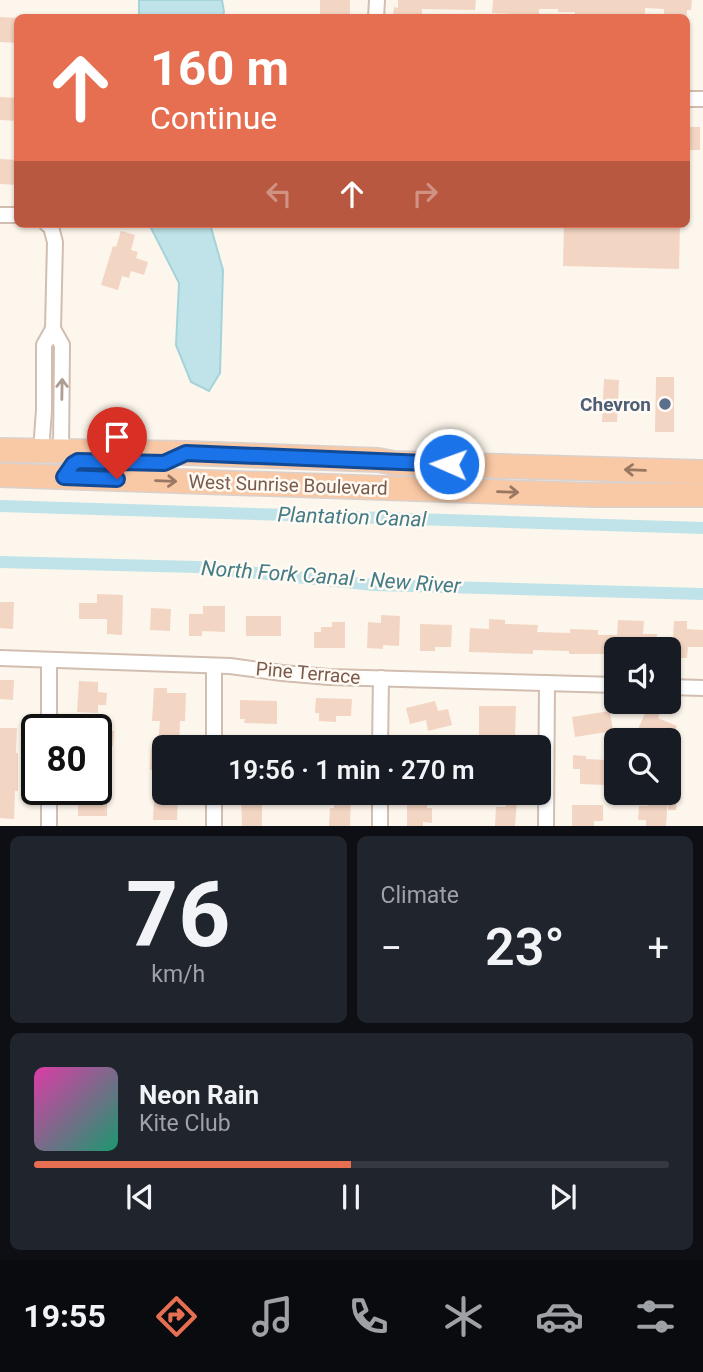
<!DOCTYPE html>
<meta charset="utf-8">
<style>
body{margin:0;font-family:Roboto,sans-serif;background:#20242c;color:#f1f3f6;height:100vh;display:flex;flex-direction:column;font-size:26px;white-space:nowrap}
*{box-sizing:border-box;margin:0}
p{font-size:23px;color:#9ea1a6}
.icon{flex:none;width:38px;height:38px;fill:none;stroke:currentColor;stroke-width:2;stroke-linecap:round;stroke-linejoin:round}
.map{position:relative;height:826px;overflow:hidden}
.drawer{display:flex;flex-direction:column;gap:10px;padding:10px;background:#0d0f14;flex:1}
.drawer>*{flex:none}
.top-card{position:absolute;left:14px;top:14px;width:676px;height:214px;border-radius:10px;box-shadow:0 2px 5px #0004;background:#e76f51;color:#fff;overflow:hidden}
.tools{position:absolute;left:604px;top:637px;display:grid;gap:14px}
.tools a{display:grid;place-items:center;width:77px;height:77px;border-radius:10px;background:#171b24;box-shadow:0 2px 5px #0004;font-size:35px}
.speed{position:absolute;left:21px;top:714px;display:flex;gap:14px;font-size:35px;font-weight:700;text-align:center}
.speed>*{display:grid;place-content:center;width:91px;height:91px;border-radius:50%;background:#171b24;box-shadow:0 2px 5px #0004;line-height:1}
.speed .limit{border:4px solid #111;border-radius:10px;background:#fff;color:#111}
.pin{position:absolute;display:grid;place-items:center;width:60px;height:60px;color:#fff;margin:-72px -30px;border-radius:50% 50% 50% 0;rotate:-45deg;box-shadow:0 0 7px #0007}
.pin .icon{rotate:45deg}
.me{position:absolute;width:77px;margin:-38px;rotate:272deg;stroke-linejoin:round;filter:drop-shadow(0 0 5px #0008)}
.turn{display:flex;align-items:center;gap:24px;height:147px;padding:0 21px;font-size:32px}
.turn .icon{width:91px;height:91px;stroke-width:2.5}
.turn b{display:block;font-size:49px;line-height:60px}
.lanes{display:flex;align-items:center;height:66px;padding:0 21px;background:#0003;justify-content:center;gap:35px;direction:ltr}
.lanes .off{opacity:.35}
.big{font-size:52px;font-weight:600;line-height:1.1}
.drawer .tile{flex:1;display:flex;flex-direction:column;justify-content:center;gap:10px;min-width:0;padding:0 24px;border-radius:10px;background:#20242c}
.drawer .dial{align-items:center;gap:0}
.dial b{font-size:91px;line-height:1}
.song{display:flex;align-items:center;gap:21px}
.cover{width:84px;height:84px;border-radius:10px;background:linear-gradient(135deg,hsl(320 70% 55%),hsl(160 70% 35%))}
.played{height:7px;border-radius:4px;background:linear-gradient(90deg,#e76f51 50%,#363941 50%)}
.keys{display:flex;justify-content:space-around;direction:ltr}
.heat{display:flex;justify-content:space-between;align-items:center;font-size:38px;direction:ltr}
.drawer .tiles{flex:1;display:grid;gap:10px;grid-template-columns:1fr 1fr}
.tile:last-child{grid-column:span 2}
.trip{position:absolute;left:152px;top:735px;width:399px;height:70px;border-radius:10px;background:#171b24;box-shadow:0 2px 5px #0004;font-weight:600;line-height:70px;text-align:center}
.menu{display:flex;height:112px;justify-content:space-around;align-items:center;background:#090b0e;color:#9ea1a6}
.menu .icon{width:49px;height:49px}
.menu .active{color:#e76f51}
.menu b{font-size:32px;color:#f1f3f6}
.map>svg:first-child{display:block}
</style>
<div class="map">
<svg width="703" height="826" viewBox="0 0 703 826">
<rect width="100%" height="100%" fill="#fdf6ec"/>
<g fill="#bfe3e8" stroke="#a5d3da" stroke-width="2">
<path d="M139,0H222L224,12L222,17H139Z"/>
<path d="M149,224H210L223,270L220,373L209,391L191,382L176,345L179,283Z"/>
</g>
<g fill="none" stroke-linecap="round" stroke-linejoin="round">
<g stroke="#bfe3e8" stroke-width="12">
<path d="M0,506L703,528"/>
<path d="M0,562L197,567L374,585L703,594"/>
</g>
</g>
<g fill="#f3d5c3">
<rect x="320" y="0" width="30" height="18"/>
<path d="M398,0H476L475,10L422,9V16H393L394,7L398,8Z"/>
<path d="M493,0H692L691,10H687V18H664V9L645,8V15L585,16V18H575V12H558V9H539V15L492,13Z"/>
<path d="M0,17L18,18V43L0,42Z"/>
<path d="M0,97L18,98V121L0,120Z"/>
<rect x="686" y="127" width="14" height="23"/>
<path d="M0,159L18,160V185L0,184Z"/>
<path d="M564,224H680L679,269L563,266Z"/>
<path d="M121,231L135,235L131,250L138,252L136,258L148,262L144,275L131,271L129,278L122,276L118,290L101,285L113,246L116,247Z"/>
<path d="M656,377H674V432H655Z"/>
<path d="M604,379L619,380L617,422H602Z"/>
<path d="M97,594L123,595L122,635L107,634V619H79V603H97Z"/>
<path d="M0,602H14L13,629L0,628Z"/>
<path d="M203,606H225V632L202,631V636H189V614H203Z"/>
<path d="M151,608L171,609L170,631L150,630Z"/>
<path d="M381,615L400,616L399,646L383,645V649L367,648L368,622L381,623Z"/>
<rect x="246" y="616" width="35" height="20"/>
<path d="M489,619L505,620V624L538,625L537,632L570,633V629L598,630V635H617L618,620L644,621L643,634H657L656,649H607V654H569V651L533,650V654L469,652L470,628L489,629Z"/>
<path d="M674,621H687V629L703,630V647H688L687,658H672Z"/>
<path d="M332,622H345V648H314V632H321V627H332Z"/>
<path d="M420,624L452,625L451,647H435V651H420Z"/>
<path d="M0,680H14L13,700L0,699Z"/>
<path d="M79,681L98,682V692L107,693L106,705H98V713L77,712Z"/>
<path d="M154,688H167V693H186L185,721H180L179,747H158L160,721H152Z"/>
<path d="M316,698L352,699L351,716H336V722L319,721V713H315Z"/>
<path d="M240,700L277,701V724L244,723L245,719H240Z"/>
<path d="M435,701L438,711L448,709L452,725L428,731L426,720L410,724L406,708Z"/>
<path d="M479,706H516L515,736H479Z"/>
<path d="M647,708L660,713L658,718L677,726L672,740H657L637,732Z"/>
<path d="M610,711L613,731L575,737L572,717Z"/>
<path d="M0,728H17L16,753H18V791H15L14,819L0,818Z"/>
<path d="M96,730L114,731L113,746H107L105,767L96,766Z"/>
<path d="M151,748L164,749V770H150Z"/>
<path d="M573,755L586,756V759L606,760L605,785L580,784V769H573Z"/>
<path d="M668,756L679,757L676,810H668Z"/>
<path d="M78,789L107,790V816H78Z"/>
<path d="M160,793H178L177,820H153L154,797H160Z"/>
<path d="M649,793H668L666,826H646V820H638L639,806H648Z"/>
<path d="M335,796L351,797L350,826H329L330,808H334Z"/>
<path d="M241,797H262V826H242Z"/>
<path d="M407,797L427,798V808H432V823L423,822V826H407Z"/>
<path d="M506,800L517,801L515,826H495L496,807H506Z"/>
<path d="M572,805H603V821H594V826H572Z"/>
</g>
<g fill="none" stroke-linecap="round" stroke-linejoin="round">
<defs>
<g id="minor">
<path d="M376,18L377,0"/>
<path d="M686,99H703"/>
<path d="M0,215H18"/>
<path d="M53,329L62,345L61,452"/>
<path d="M41,451L44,410V345L53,329L55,242L51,227L47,224"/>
<path d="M0,658L230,666L282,673L329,677L616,685"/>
<path d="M668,687L703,688"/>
<path d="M49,730V660"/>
<path d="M214,747V666"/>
<path d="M380,747L381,678"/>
<path d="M49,826V789"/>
<path d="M214,826V793"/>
<path d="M380,826V793"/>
<path d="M546,826L547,683"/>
</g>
<g id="trunk">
<path d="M0,450L186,453L378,460L394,463L703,472"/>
<path d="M0,475L593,495H703"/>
</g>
</defs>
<use href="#minor" stroke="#d1beb0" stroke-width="18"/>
<use href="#trunk" stroke="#dad1cd" stroke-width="26"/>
<use href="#minor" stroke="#fff" stroke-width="14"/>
<use href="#trunk" stroke="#f9c8a4" stroke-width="23"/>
</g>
<defs><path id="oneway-shaft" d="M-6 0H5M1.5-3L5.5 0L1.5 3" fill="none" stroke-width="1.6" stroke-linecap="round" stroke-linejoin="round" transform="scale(1.75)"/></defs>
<use stroke="#af9d94" href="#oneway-shaft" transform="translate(62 389) rotate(-89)"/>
<g stroke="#9a7763">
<use href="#oneway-shaft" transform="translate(635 470) rotate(-178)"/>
<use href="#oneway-shaft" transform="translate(166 481) rotate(2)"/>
<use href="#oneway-shaft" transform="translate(508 492) rotate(2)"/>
</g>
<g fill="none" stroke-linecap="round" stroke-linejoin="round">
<defs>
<path id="route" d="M117,479L64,477L73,464L78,461L164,463L186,453L449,464"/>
</defs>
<use href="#route" stroke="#114b97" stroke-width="18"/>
<use href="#route" stroke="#1a73e8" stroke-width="12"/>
</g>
<circle fill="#5c6f8a" stroke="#fffaf3" stroke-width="2.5" cx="665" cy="404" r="7"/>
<g text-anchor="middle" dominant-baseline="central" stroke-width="5" stroke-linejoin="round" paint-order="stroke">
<g font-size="19" font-weight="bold" fill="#4e5e75" stroke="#fffaf3" text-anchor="end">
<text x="651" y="404">Chevron</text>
</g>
<g font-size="19" fill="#7a5c4d" stroke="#fffaf3">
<text transform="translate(288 485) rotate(2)">West Sunrise Boulevard</text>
<text transform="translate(308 673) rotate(5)">Pine Terrace</text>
</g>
<g font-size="21" font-style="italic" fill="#437c86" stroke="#fffaf3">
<text transform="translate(352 517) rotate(2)">Plantation Canal</text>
<text transform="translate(331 577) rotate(4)">North Fork Canal - New River</text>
</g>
</g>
</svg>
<div class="tools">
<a><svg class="icon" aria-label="sound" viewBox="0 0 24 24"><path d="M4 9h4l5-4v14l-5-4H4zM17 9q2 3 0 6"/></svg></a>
<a><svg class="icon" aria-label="search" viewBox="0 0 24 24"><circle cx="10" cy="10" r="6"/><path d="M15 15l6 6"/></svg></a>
</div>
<div class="speed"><div class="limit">80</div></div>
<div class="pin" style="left:117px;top:479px;background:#d93025"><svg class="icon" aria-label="arrive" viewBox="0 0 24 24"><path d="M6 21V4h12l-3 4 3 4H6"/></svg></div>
<svg class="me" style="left:449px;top:464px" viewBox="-20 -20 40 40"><circle r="17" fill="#1a73e8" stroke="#fff" stroke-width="3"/><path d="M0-11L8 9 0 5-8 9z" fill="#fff"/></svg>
<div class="trip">19:56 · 1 min · 270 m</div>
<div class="top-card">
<div class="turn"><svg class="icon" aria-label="ahead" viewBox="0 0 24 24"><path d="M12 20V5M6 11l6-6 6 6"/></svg><div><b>160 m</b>Continue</div></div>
<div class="lanes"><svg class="icon off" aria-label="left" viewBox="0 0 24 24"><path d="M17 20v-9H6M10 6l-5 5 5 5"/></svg><svg class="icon" aria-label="ahead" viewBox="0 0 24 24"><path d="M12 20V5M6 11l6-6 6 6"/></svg><svg class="icon off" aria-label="right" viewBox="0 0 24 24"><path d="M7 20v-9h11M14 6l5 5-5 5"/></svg></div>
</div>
</div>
<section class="drawer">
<div class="tiles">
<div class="tile dial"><b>76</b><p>km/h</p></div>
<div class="tile"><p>Climate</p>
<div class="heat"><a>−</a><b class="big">23°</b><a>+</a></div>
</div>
<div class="tile">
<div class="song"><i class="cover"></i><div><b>Neon Rain</b><p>Kite Club</p></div></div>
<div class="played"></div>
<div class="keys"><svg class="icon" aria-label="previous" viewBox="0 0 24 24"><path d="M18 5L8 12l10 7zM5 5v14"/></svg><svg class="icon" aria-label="pause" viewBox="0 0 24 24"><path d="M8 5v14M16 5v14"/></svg><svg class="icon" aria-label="next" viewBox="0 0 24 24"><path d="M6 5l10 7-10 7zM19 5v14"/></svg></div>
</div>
</div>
</section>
<nav class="menu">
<b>19:55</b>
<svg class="icon active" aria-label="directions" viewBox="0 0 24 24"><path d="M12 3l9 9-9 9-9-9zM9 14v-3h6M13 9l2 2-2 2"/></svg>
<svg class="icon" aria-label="music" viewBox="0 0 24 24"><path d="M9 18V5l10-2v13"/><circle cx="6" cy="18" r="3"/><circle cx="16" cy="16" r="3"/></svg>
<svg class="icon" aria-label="phone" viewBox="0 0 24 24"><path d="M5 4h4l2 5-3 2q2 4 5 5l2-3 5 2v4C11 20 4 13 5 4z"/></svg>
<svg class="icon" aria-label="climate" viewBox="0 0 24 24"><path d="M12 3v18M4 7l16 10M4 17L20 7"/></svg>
<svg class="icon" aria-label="car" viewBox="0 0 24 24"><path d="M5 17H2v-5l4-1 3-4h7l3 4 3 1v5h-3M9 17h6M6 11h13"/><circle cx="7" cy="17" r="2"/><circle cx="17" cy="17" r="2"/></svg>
<svg class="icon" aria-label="filters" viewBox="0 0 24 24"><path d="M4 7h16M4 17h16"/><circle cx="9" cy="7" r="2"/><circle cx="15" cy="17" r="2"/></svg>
</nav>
